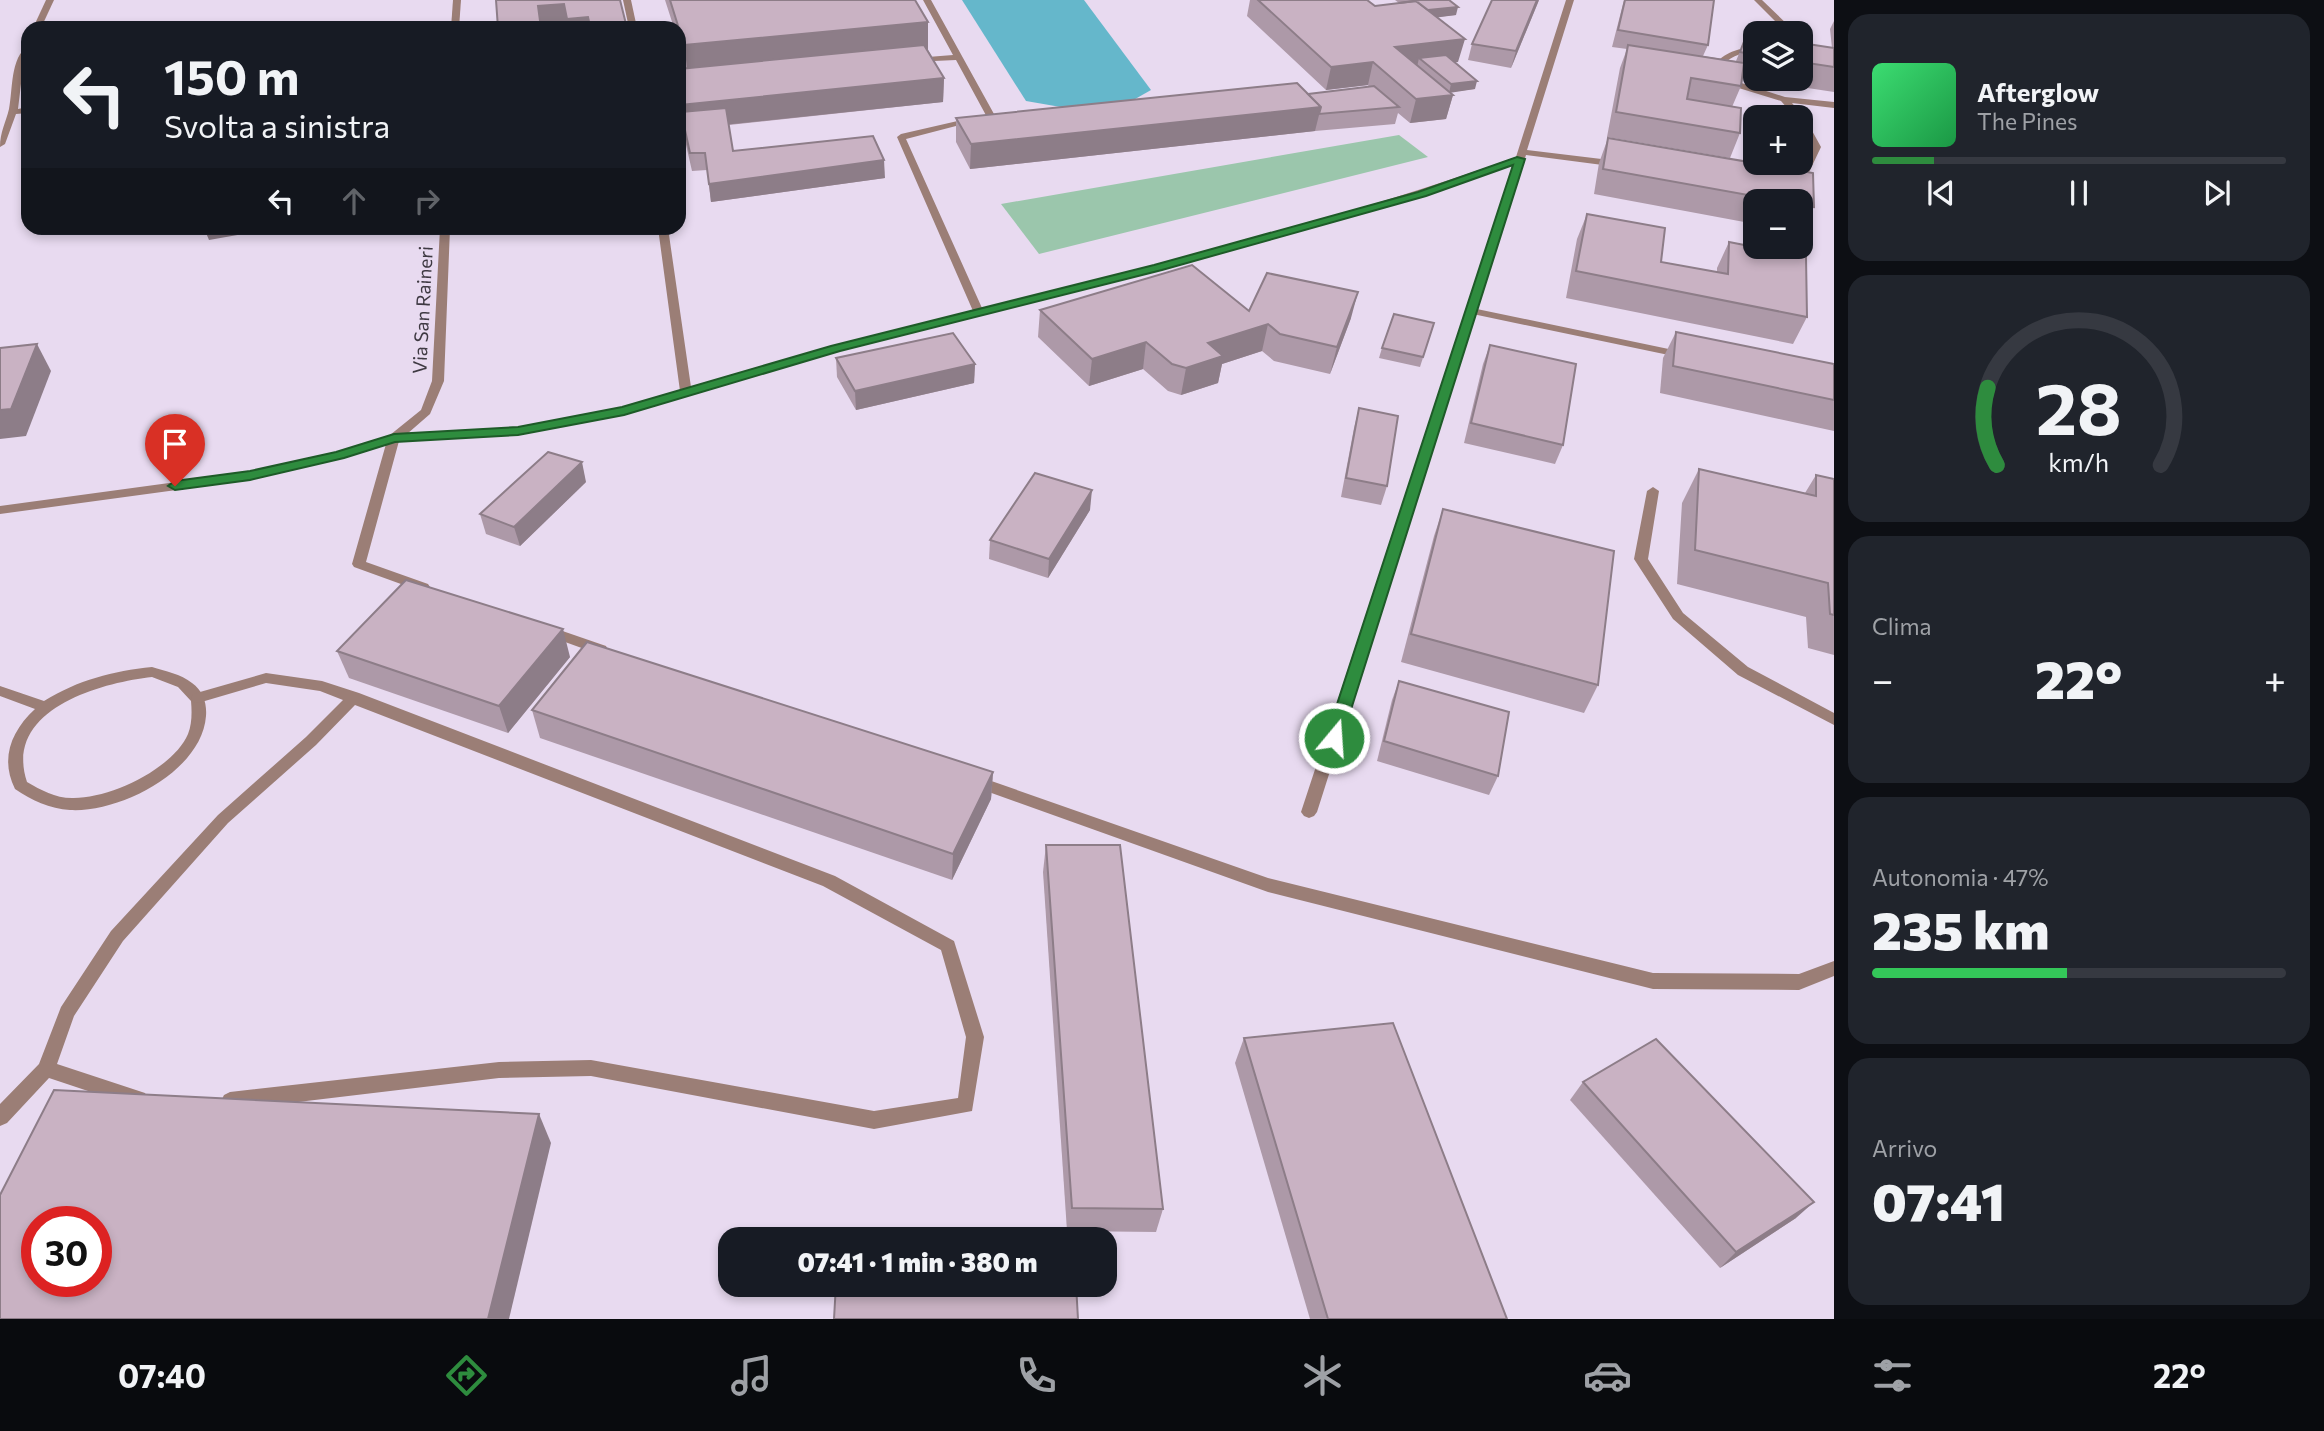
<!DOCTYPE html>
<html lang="it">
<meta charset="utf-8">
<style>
body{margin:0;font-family:Commissioner,sans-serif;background:#20242c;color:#f1f3f6;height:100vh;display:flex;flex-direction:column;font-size:26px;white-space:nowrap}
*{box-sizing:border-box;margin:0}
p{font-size:23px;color:#9ea1a6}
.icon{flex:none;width:38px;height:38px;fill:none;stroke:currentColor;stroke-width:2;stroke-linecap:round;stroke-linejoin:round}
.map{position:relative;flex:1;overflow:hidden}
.panel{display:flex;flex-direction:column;gap:14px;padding:14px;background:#0d0f14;width:490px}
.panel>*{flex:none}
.top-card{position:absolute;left:21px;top:21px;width:665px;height:214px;border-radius:21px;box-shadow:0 4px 10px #0003;background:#171b24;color:#f1f3f6;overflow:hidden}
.tools{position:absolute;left:1743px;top:21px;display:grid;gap:14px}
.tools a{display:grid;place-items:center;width:70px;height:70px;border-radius:14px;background:#171b24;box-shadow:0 4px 10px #0003;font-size:35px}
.speed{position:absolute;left:21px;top:1206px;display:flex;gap:14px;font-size:35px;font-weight:700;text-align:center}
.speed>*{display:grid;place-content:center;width:91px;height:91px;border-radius:50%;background:#171b24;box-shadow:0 4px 10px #0003;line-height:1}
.speed .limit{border:10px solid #d22;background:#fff;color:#111}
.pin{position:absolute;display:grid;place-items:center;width:60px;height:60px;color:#fff;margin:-72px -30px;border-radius:50% 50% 50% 0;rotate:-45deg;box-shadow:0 0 7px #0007}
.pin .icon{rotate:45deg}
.me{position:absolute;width:77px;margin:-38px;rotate:18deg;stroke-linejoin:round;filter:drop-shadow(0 0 5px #0008)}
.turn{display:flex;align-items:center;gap:24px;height:147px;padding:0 28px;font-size:32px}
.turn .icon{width:91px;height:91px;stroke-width:2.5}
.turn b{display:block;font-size:49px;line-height:60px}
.lanes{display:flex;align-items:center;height:66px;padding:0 28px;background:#0003;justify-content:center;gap:35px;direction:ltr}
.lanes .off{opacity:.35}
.big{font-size:52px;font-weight:800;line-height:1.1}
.panel .card{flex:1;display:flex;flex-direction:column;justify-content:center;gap:10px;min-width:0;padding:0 24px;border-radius:21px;background:#20242c}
.panel .dial{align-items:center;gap:0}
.dial svg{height:182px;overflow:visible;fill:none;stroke:#363941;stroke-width:7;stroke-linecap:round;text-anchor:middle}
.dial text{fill:#f1f3f6;stroke:none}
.song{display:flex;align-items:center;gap:21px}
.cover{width:84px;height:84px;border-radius:10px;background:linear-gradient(135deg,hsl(140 70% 55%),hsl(140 70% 35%))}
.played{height:7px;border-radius:4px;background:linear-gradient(90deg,#2e8c3e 15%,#363941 15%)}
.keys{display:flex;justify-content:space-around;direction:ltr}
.heat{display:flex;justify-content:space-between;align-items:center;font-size:38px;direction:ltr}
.charge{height:10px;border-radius:5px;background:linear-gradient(90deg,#34c759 47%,#363941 0)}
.trip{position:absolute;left:718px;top:1227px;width:399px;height:70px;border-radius:21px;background:#171b24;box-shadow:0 4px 10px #0003;font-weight:800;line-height:70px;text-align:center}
.tab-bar{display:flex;height:112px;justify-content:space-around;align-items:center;background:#090b0e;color:#9ea1a6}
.tab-bar .icon{width:49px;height:49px}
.tab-bar .on{color:#2e8c3e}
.tab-bar b{font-size:32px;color:#f1f3f6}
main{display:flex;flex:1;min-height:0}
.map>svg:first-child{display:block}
</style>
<main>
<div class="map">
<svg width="1834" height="1319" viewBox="0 0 1834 1319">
<rect width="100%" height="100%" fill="#e8daf0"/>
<path fill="#9bc6ac" d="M1399,135L1428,157L1039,254L1001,204Z"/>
<path fill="#65b7cb" d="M962,0H1084L1151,90L1107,115L1026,101Z"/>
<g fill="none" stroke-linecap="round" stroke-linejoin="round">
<g fill="#9b7e76" fill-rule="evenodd">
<path d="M1472,308L1683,352L1689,355L1683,358L1468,313L1467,311Z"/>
<path d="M152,667C165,671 181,674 192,683C203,691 207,703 206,716C202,771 120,813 70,810C50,809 31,800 15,789C0,759 11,731 35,709L0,696V686L44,701C78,680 113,671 152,667ZM152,677L178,687L191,701C192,712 192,724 188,734C173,769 109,799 72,798C55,798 41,790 27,782C3,710 99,683 152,677Z"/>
</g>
<g fill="#9b7e76" fill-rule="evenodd">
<path d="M46,0H54L41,28H33Z"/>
<path d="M453,0H461L459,28H451Z"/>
<path d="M623,0H631L637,28H629Z"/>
<path d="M923,0H931L994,114L1010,115V119H988L956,60L912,62V58H915L953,55Z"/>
<path d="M1566,0H1574L1527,150L1618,161L1623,164L1618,167L1526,155L1317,812L1314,816L1309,818L1304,816L1301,812L1514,164L1425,196L1162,270L839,350L624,414L518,435L399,441L366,562L428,584L430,587L423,592L354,567L352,564L386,444L343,458L250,480L0,514V506L250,472L336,452L390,435L421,410L432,381L440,228H450L444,381L430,414L407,434L518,427L622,408L680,391L658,228H668L691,387L831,346L973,311L897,137L901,134L975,117L979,120L906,139L982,308C1162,264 1342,219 1516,157Z"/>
<path d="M1754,0H1762L1790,27L1788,33H1780L1783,29Z"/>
<path d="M28,46V57L23,67L18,109L28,107V113L16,114L5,144L0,147C0,132 6,122 9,109C13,89 10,58 28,46Z"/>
<path d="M1755,46V50C1742,53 1726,57 1720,70L1723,77L1785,97L1834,102V108L1792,103L1805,118L1821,147L1801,189L1793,187L1811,147L1801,126V117H1795L1781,101L1716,81L1712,70C1720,53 1737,49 1755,46Z"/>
<path d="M1653,487L1659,491L1648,559L1683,613L1748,667L1834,713V725L1738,675L1673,619L1634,559L1647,491Z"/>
<path d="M548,626L606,646L608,650L601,655L543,634L541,631Z"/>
<path d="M266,673L322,681L359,693L835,876L954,941L984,1037L972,1111L874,1129L591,1076L499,1078L230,1110L224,1107L221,1101L224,1095L230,1092L499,1062L591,1060L874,1111L958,1098L966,1037L941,950L823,886L355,705L316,745L228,823L123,941L74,1016L57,1064L145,1093L148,1099L145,1105L139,1108L49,1078L7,1123L0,1126V1104L39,1064L61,1007L111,931L218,815L306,737L343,700L320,691L266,683L198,703L193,702L191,698L193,694Z"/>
<path d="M977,776L1268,878L1653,973L1799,974L1834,961V976L1799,990L1653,989L1268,892L972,786L969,782L972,778Z"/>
</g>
</g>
<g fill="#ad99a8">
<path d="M665,0H915L928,50L944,78L943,102L729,125L733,151L885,178L711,202L707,170L692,171L679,114V69H686L679,45V28H674Z"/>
<path d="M1250,0H1367L1375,6L1399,3L1395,0H1449L1456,15L1437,17L1458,62H1454L1475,89L1450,92L1453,95L1446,119L1410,123L1398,113L1395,124L1315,131L970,169L956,142V118L1308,94L1369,87L1368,85L1326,90L1247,16Z"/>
<path d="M1539,0L1511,68L1468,60L1472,44Z"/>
<path d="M1624,0H1714L1708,45L1703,56L1736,61L1747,34L1755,36V79H1801V43L1832,48L1830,29L1834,21V92L1742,78L1741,86L1732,107L1740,133L1730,158L1607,137L1620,68L1627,49L1612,47Z"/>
<path d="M1608,138L1813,173L1814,207L1801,232V201H1755V224L1594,194L1599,163Z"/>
<path d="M1587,214L1661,262L1717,272V268L1729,242L1807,317L1793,344L1566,298L1577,239Z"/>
<path d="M1040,310L1249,311L1351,318L1330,374L1274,361L1262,351L1222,364L1218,383L1181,395L1168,391L1143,369L1089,386L1038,337Z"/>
<path d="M1434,323L1420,367L1379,358L1382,348Z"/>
<path d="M1676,332L1834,364V431L1660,393L1663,358Z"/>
<path d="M1490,345L1563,445L1555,464L1464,443L1483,364Z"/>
<path d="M836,358L975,364L974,383L856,410L837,377Z"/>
<path d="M1359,408L1387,486L1381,505L1341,497L1354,428Z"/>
<path d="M1699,469L1805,493L1816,475L1834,479V655L1808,648L1806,617L1677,584L1682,503Z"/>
<path d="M586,482L520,546L486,534L480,514Z"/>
<path d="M1443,509L1598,685L1584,713L1401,662L1434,536Z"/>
<path d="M1090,510L1048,578L989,559L990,540Z"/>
<path d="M337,651L570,657L508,733L349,678Z"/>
<path d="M1399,681L1498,776L1489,795L1377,761L1392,700Z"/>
<path d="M532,710L993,772L991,799L952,880L540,738Z"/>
<path d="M1046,845L1163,1209L1156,1232L1067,1231L1043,872Z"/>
<path d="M1244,1038L1507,1319H1310L1235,1063Z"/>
<path d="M1583,1082L1796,1218L1720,1268L1570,1100Z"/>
</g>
<g fill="#8d7d88">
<path d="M1537,0H1539L1511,68L1516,51Z"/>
<path d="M564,4L588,17L590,28H541L538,6Z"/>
<path d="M1458,7L1456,15L1410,21L1412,12Z"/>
<path d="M928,22V50L688,74L684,45Z"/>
<path d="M1465,39L1458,62L1428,65L1419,58L1417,67L1395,47Z"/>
<path d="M1373,62L1368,85L1326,90L1331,67Z"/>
<path d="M944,78L943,102L685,129L680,105Z"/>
<path d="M1477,81L1475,89L1449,93L1451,84Z"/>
<path d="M1453,95L1446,119L1410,123L1416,99Z"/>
<path d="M1321,107L1315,131L970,169L971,144Z"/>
<path d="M884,160L885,178L711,202L709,184Z"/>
<path d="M204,228H277L209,240Z"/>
<path d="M1358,292L1351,318L1330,374L1337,347Z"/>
<path d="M1268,324L1262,351L1222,364L1218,383L1181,395L1186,368L1208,343Z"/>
<path d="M1146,342L1143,369L1089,386L1092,359Z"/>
<path d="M37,344L51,371L26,436L0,439V410Z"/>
<path d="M975,364L974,383L856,410L855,391Z"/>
<path d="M582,462L586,482L520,546L514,527Z"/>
<path d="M1092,490L1090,510L1048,578L1049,559Z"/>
<path d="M563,629L570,657L508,733L499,706Z"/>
<path d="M993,772L991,799L952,880L953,854Z"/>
<path d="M539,1114L551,1143L509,1319H488Z"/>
<path d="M1814,1202L1796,1218L1720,1268L1736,1252Z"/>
</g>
<g fill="#c9b2c3" stroke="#8d7d88" stroke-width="2" fill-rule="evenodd">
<path d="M496,0H620L627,28H563L590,26L588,17L567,19L564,4L538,6L541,28H498Z"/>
<path d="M670,0H915L928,22L684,45Z"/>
<path d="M1258,0H1367L1375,6L1416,1L1465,39L1395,47L1453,95L1416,99L1373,62L1331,67Z"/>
<path d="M1420,0H1449L1458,7L1428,10L1416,1L1399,3Z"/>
<path d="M1492,0H1537L1516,51L1472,44Z"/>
<path d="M1625,0H1714L1708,45L1618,30Z"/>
<path d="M1747,34L1755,36V55L1740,52Z"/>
<path d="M1801,43L1834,48V67L1801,62Z"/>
<path d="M924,45L944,78L680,105L679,100V69Z"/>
<path d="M1628,45L1744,63L1741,86L1691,78L1687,99L1741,108L1740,133L1616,112Z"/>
<path d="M1446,55L1477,81L1451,84L1419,58Z"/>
<path d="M1297,83L1321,107L971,144L956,118Z"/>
<path d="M1374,86L1399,107L1319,114L1321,107L1308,94Z"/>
<path d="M726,108L733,151L873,136L884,160L709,184L705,153H690L681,112Z"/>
<path d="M1608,138L1813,173L1814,207L1801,205V201H1782L1603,169Z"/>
<path d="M1587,214L1665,228L1661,262L1728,274L1729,242L1806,257L1807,317L1576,271Z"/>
<path d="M1192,265L1249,311L1267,273L1358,292L1337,347L1280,334L1268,324L1208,343L1223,356L1186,368L1172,364L1146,342L1092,359L1040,310Z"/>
<path d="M1394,314L1434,323L1423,357L1382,348Z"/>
<path d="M1676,332L1834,364V400L1673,366Z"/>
<path d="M953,333L975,364L855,391L836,358Z"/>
<path d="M37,344L11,409L0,410V348Z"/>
<path d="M1490,345L1576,364L1563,445L1471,423Z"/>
<path d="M1359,408L1398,416L1387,486L1346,478Z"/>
<path d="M548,452L582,462L514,527L480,514Z"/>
<path d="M1699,469L1816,496V475L1834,479V615L1830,614L1828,583L1695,550Z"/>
<path d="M1035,473L1092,490L1049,559L990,540Z"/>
<path d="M1443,509L1614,551L1598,685L1411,634Z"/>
<path d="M406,580L563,629L499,706L337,651Z"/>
<path d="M587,642L993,772L953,854L532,710Z"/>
<path d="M1399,681L1509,712L1498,776L1384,741Z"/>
<path d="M1046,845H1120L1163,1209L1072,1208Z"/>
<path d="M1393,1023L1507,1319H1328L1244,1038Z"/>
<path d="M1656,1039L1814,1202L1736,1252L1583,1082Z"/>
<path d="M54,1090L539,1114L488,1319H0V1195ZM37,1222H96V1281H37Z"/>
<path d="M839,1231L1073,1236V1239H838Z"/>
<path d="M836,1284H1076L1078,1319H834Z"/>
</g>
<path fill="#2e8c3e" stroke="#1e5b28" stroke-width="2" d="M1517,157L1525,159L1342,738L1334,744L1326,738L1513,165L1426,196L1162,270L840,351L624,415L518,435L395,442L344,458L250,480L175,490L168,486L175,481L250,471L336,452L394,434L518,427L622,407L831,346L1154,265L1418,192Z"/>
<g text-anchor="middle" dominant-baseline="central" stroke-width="7" stroke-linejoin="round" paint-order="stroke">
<g font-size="19" fill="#3f3a43" stroke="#e8daf0">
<text transform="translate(422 310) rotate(-87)">Via San Raineri</text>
</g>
</g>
</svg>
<div class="tools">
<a><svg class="icon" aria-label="layers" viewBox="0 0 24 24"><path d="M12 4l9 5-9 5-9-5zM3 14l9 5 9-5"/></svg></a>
<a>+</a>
<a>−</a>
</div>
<div class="speed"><div class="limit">30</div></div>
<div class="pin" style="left:175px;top:486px;background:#d93025"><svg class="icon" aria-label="arrive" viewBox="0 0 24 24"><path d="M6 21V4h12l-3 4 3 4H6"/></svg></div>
<svg class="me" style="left:1334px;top:738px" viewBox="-20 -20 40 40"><circle r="17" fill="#2e8c3e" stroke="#fff" stroke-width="3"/><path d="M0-11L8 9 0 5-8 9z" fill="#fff"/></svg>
<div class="trip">07:41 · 1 min · 380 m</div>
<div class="top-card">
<div class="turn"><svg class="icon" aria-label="left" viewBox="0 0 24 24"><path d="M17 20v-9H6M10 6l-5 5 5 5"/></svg><div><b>150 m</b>Svolta a sinistra</div></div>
<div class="lanes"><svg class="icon" aria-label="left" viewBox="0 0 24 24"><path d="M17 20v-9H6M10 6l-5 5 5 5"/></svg><svg class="icon off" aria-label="ahead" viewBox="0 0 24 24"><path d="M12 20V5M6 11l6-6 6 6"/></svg><svg class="icon off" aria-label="right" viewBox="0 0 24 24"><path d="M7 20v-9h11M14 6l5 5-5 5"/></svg></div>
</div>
</div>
<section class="panel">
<div class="card">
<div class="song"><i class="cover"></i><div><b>Afterglow</b><p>The Pines</p></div></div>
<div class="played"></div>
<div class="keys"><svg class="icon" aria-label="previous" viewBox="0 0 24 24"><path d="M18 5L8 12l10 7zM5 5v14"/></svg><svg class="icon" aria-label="pause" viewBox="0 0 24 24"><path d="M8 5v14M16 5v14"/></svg><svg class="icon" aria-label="next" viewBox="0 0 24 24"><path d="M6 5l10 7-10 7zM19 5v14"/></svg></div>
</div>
<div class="card dial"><svg viewBox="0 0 100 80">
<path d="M14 69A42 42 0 1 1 86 69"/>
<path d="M14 69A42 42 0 0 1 10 35" stroke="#2e8c3e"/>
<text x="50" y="56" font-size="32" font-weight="700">28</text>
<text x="50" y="72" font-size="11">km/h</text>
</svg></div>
<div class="card"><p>Clima</p>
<div class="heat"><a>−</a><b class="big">22°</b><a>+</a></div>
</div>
<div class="card"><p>Autonomia · 47%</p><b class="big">235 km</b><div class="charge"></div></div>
<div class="card"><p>Arrivo</p><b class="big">07:41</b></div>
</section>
</main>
<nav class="tab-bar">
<b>07:40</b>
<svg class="icon on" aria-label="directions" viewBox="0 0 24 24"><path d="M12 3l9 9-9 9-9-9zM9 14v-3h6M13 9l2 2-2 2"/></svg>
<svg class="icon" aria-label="music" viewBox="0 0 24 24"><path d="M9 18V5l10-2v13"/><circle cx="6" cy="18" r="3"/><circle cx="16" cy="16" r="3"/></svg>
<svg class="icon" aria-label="phone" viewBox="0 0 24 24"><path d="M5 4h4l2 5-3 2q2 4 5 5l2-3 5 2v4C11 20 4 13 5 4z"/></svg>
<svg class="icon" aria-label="climate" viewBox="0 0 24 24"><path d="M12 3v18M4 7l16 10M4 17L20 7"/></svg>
<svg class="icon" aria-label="car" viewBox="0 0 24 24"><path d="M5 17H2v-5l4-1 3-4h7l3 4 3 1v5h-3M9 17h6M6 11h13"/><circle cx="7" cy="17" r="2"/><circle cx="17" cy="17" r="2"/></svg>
<svg class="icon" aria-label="filters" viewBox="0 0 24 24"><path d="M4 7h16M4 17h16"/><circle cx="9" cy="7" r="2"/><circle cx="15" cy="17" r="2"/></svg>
<b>22°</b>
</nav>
